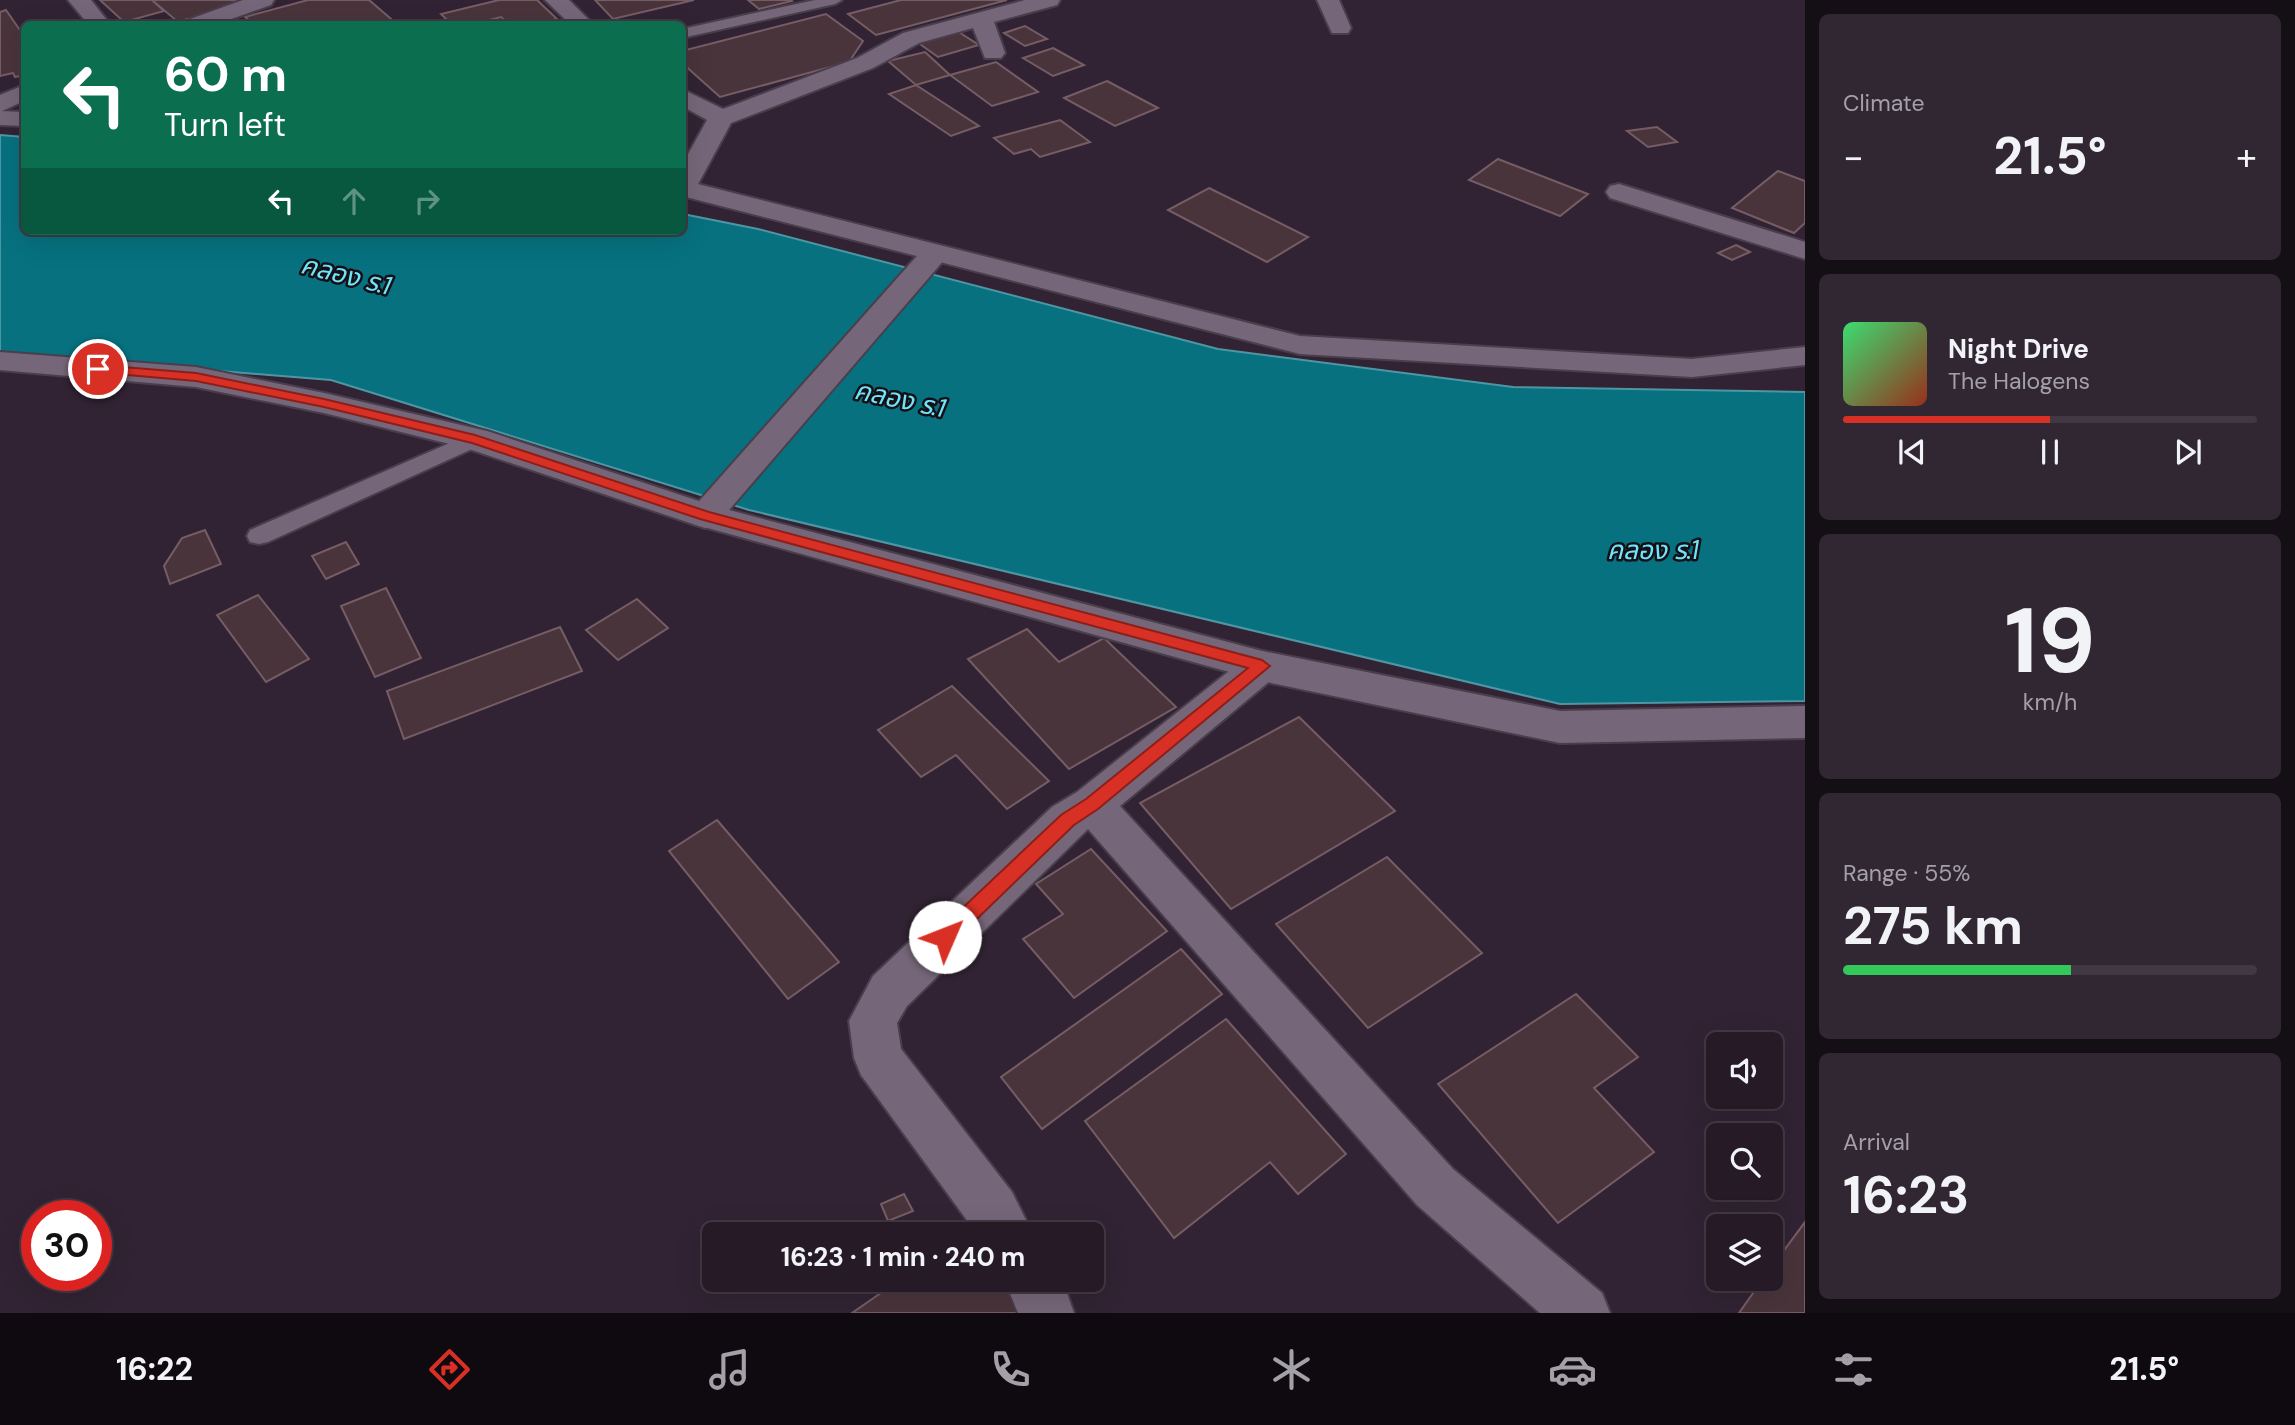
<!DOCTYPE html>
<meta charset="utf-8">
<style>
body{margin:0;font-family:"DM Sans","Noto Sans Thai",sans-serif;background:#312732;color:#f1f3f6;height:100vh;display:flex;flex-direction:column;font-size:26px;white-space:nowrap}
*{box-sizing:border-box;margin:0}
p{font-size:23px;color:#a3a1a7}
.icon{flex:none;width:38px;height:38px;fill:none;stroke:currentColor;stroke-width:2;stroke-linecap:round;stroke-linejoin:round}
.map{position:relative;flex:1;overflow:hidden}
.side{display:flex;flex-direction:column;gap:14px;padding:14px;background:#140e15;width:490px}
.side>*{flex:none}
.guide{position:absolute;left:21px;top:21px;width:665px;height:214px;border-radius:10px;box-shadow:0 7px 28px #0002,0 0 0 2px #423843;background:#0b6e4f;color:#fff;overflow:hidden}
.fabs{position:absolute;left:1706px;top:1032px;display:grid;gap:14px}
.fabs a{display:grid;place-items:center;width:77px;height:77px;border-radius:10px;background:#251a26;box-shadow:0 7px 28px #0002,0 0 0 2px #423843;font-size:35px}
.speed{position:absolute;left:21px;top:1200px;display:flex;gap:14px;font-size:35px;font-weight:700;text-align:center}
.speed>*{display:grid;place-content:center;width:91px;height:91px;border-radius:50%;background:#251a26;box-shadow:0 7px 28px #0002,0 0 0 2px #423843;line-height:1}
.speed .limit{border:10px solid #d22;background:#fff;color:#111}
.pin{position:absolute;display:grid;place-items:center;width:60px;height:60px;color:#fff;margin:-30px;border:4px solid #fff;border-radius:50%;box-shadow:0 2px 7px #0007}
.me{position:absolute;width:77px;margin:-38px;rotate:46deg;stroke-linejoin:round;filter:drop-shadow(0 0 5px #0008)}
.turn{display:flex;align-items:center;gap:24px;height:147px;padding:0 28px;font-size:32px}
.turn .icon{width:91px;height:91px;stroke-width:2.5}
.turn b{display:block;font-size:49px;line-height:60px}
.lanes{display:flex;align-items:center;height:66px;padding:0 28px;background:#0003;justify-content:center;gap:35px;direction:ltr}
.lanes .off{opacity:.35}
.big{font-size:52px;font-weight:700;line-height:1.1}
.side .card{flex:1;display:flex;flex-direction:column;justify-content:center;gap:10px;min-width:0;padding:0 24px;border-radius:10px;background:#312732}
.side .dial{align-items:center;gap:0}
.dial b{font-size:91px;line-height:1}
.song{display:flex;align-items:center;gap:21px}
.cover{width:84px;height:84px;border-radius:10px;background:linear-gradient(135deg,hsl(140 70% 55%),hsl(10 70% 35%))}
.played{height:7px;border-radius:4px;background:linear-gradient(90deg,#d93025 50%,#423843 50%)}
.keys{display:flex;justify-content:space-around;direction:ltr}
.heat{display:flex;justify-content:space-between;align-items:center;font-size:38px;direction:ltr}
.charge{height:10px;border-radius:5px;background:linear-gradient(90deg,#34c759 55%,#423843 0)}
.trip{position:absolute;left:702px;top:1222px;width:402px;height:70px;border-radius:10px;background:#251a26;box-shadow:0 7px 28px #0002,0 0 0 2px #423843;font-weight:700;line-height:70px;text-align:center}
.tab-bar{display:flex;height:112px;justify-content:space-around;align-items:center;background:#0f0a0f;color:#a3a1a7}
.tab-bar .icon{width:49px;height:49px}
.tab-bar .current{color:#d93025}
.tab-bar b{font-size:32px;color:#f1f3f6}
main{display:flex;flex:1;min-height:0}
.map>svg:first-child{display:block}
</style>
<main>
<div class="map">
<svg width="1805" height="1313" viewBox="0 0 1805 1313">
<rect width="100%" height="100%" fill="#312333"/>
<path fill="#07717f" stroke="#4f96a4" stroke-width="2" d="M0,135L24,137V231H682L683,214L758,229L1218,349L1513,387L1805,392V701L1560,704L749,510L331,380L0,353Z"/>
<g fill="#4a343b" stroke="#765d65" stroke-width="2">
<path d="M100,0H152L164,11L124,22Z"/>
<path d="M152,0H248L178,22Z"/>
<path d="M308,0H369L397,24H253L245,17Z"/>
<path d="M499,0H537L557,19L534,24H509L501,17L473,24H451L441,14Z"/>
<path d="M595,0H694L613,19Z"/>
<path d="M748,0H791L792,1L759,9Z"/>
<path d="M901,0H1007L876,35L848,14Z"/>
<path d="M6,10L24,36V75L15,77L13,73L0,76V12Z"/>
<path d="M826,14L863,41L849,62L720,97L682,63V51Z"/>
<path d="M1025,26L1047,39L1025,46L1004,33Z"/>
<path d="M957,31L979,45L938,57L917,42Z"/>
<path d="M1053,48L1084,65L1053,76L1023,58Z"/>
<path d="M925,52L950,75L916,85L888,61Z"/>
<path d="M996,62L1038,92L992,106L950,75Z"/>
<path d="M1107,81L1158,108L1115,126L1064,98Z"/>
<path d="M916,85L979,126L951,136L889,94Z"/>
<path d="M1060,120L1090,142L1040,157L1031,149L1014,154L994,138Z"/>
<path d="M1657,127L1677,142L1648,147L1627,131Z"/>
<path d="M1498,159L1588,194L1560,216L1469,180Z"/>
<path d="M1778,171L1805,181V223L1794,233L1732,208Z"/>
<path d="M1209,188L1308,237L1267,262L1168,210Z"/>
<path d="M1736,245L1750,252L1732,260L1718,253Z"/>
<path d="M205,530L221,564L170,584L164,566L182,538Z"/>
<path d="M346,542L359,564L326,579L312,556Z"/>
<path d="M386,588L421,658L375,677L341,606Z"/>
<path d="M258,595L309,659L266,682L217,615Z"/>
<path d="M637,599L668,628L618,660L586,630Z"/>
<path d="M560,627L582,671L404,739L387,691Z"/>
<path d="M1027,629L1059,662L1104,638L1176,707L1069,769L968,659Z"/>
<path d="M952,686L1049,781L1007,809L956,755L921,777L878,730Z"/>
<path d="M1299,717L1395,811L1231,909L1140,803Z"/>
<path d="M717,820L839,962L788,999L669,851Z"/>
<path d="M1091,849L1167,931L1074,998L1023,939L1063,914L1036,884Z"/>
<path d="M1387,857L1482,953L1368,1028L1276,924Z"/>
<path d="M1181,949L1222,994L1042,1129L1001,1077Z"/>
<path d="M1576,994L1638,1057L1594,1088L1654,1152L1558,1223L1438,1084Z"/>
<path d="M1226,1019L1346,1154L1298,1194L1270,1162L1174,1238L1085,1121Z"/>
<path d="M904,1194L913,1211L888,1221L881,1204Z"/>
<path d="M1805,1222V1313H1739L1763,1279H1771V1268Z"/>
<path d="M901,1279H1010L1024,1313H852Z"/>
</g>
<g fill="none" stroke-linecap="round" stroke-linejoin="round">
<defs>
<g id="service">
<path d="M815,0H842L835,4L682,38V29Z"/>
<path d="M475,432L483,434L486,439L483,444L268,542L259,544L250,542L247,536L250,530Z"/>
</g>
<g id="minor">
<path d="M68,0H91L110,24H88Z"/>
<path d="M243,0H274L271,5L217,24H187L190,19Z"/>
<path d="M545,0H569L593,24H570Z"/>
<path d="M1025,0H1060L1057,5L994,22L1005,53L1001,58H985L973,28L919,43L873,68L731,123L696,188L692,194L682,196V165L707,120L682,106V89L723,109L857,58L903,33Z"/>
<path d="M1317,0H1339L1351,28L1348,33H1332Z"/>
<path d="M24,85V101L0,112V95Z"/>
<path d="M1619,184L1805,242V259L1610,198L1606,192L1610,186Z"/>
<path d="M934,246L944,248L948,254L944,260L717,524L705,528L693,524L688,516L693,508L924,248Z"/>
<path d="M1262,651L1276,656L1281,666L1276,676L1120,806L1453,1169L1602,1293L1610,1313H1540L1417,1205L1088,829L907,1006L897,1023L901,1049L1012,1192L1033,1234H977L861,1075L854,1058L849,1021L873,976L1052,807L1077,792L1248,656Z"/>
<path d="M1004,1279H1062L1074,1313H1018Z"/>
</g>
<g id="tertiary">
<path d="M0,111L24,112V126L0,125Z"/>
<path d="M682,180L1300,336L1692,359L1805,347V365L1692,377L1300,354L682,196Z"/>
<path d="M0,352L196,367L324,393L487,431L714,506L1262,651L1560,711L1805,706V738L1560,743L1262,681L693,524L466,448L324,413L196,387L0,370Z"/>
</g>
</defs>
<use href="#service" stroke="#493e4c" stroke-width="4"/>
<use href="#minor" stroke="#493e4c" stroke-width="4"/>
<use href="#tertiary" stroke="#493e4c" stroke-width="4"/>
<use href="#service" fill="#766679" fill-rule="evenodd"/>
<use href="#minor" fill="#766679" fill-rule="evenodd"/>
<use href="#tertiary" fill="#766679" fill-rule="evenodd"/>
</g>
<path fill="#d93025" stroke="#8d1f18" stroke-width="2" d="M98,365L196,373L324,399L475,435L709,512L1262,660L1270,666L1098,809L1074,825L952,943L945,945L938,943L936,937L938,931L1061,815L1086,799L1248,668L700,519L472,443L324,407L196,381L93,372L91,369Z"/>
<g text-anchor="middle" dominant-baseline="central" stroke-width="5" stroke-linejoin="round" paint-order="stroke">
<g font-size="26" font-style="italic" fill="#70e5fa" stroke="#150f16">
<text transform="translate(346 275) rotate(14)">คลอง ร.1</text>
<text transform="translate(900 399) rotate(12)">คลอง ร.1</text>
<text x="1653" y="550">คลอง ร.1</text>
</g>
</g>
</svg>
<div class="fabs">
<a><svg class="icon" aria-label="sound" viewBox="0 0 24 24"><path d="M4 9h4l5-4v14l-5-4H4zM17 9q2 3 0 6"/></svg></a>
<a><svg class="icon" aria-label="search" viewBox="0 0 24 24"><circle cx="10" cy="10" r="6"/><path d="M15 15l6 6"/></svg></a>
<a><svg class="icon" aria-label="layers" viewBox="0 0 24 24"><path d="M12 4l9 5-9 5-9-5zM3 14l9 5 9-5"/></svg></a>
</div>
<div class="speed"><div class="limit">30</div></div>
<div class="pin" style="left:98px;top:369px;background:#d93025"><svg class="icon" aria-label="arrive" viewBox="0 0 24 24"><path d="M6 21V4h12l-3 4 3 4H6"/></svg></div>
<svg class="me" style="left:945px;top:937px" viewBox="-20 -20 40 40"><circle r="19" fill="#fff"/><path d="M0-13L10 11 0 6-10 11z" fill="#d93025"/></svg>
<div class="trip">16:23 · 1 min · 240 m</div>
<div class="guide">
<div class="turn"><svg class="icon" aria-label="left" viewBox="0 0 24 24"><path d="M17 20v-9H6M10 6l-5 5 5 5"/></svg><div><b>60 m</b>Turn left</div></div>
<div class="lanes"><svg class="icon" aria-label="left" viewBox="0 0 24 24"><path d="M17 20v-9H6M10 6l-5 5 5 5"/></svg><svg class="icon off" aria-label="ahead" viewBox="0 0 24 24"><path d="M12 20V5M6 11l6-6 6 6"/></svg><svg class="icon off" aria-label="right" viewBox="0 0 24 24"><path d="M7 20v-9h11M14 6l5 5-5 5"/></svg></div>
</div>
</div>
<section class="side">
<div class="card"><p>Climate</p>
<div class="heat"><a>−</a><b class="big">21.5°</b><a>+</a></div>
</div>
<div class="card">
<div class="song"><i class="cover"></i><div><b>Night Drive</b><p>The Halogens</p></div></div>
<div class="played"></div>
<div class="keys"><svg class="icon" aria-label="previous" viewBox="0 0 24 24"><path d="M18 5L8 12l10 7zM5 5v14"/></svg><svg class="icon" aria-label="pause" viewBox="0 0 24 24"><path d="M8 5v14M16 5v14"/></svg><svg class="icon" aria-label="next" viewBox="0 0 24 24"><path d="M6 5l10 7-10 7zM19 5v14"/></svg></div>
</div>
<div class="card dial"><b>19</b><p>km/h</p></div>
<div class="card"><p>Range · 55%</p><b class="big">275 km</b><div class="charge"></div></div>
<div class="card"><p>Arrival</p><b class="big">16:23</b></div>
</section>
</main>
<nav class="tab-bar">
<b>16:22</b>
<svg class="icon current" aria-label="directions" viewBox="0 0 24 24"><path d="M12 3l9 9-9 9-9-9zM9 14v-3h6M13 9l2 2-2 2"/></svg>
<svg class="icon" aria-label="music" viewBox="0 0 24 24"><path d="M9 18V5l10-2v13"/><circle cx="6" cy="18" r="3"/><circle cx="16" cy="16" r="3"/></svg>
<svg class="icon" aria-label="phone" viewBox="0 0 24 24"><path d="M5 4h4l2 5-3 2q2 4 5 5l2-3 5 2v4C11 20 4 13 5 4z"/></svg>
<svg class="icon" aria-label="climate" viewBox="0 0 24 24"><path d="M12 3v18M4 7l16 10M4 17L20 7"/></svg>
<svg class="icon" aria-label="car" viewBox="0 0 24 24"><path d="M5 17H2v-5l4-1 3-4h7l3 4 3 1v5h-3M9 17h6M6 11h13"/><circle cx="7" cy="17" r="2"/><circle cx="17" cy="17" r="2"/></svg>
<svg class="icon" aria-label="filters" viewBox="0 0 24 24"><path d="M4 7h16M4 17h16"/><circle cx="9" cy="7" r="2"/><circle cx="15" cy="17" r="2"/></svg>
<b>21.5°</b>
</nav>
